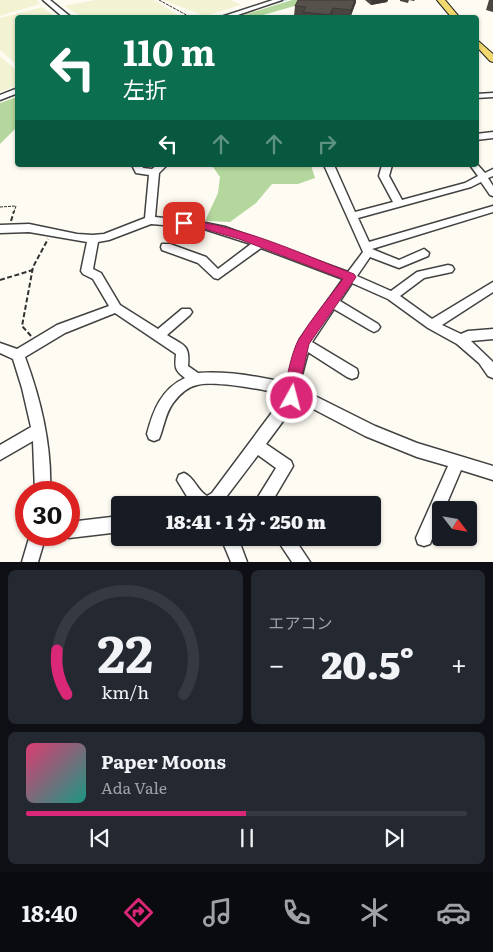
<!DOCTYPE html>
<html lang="ja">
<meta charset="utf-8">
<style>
body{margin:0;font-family:Literata,"Noto Sans JP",serif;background:#242831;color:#f1f3f6;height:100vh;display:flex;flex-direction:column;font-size:19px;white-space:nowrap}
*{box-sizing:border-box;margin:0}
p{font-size:16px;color:#9ea1a6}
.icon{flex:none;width:28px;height:28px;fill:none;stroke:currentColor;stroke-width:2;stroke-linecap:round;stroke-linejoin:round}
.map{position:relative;height:562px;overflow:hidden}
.drawer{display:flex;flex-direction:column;gap:8px;padding:8px;background:#0d0f14;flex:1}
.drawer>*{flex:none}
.top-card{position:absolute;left:15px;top:15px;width:464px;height:152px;border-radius:5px;box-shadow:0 1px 4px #0004;background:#0b6e4f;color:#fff;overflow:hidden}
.needle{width:32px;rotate:121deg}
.controls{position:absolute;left:432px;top:501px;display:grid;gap:10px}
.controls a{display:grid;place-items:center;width:45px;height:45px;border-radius:5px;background:#171b24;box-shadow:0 1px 4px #0004;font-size:25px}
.speed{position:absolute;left:15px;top:481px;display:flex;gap:10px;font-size:25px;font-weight:700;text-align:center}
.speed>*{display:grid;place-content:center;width:65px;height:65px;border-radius:50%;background:#171b24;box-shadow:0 1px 4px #0004;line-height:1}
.speed .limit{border:8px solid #d22;background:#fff;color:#111}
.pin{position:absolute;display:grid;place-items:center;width:42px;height:42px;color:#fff;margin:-21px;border-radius:10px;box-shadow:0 2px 8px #0006}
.me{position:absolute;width:55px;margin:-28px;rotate:7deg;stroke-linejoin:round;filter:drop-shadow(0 0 4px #0008)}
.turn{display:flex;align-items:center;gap:18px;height:105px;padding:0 25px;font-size:22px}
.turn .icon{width:65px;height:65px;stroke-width:2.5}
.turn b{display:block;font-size:35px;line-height:42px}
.lanes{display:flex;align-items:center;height:48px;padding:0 25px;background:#0003;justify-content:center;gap:25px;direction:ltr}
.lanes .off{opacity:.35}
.big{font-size:38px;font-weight:800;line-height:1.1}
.drawer .card{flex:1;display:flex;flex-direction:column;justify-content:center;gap:8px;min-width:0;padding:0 18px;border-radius:8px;background:#242831}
.drawer .dial{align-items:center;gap:0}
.dial svg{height:130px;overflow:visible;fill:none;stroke:#363941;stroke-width:7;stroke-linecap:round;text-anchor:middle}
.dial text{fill:#f1f3f6;stroke:none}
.song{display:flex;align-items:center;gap:15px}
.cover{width:60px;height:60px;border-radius:8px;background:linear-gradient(135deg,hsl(340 70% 55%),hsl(170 70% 35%))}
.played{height:5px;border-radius:2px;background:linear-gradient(90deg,#db2777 50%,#363941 50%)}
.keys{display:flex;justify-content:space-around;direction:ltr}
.heat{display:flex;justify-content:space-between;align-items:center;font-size:28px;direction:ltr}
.drawer .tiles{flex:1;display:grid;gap:8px;grid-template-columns:1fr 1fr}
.card:last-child{grid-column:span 2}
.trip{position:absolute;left:111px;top:496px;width:270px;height:50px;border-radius:5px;background:#171b24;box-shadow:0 1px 4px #0004;font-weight:800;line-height:50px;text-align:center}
.tabs{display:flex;height:80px;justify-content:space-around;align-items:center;background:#090b0e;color:#9ea1a6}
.tabs .icon{width:35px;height:35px}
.tabs .current{color:#db2777}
.tabs b{font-size:22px;color:#f1f3f6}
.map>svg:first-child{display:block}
</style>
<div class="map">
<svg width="493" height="562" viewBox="0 0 493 562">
<rect width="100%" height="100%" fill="#fefcf2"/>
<g fill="#f3f2d3">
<path d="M0,0H37L40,4L0,16Z"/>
<path d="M95,0H154L181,17H83L64,6Z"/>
<path d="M163,0H231L241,5L205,16Z"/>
<path d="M42,7L56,17L18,18L17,65L0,50V18Z"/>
<path d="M0,56L17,71L18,85L0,92Z"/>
</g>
<g fill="#b4d79d">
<path d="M292,0H316L256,17L234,18Z"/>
<path d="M17,97V115L15,117L17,127L0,144V103Z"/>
<path d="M215,165H311L315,178L298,184H272L256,203L230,222L205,221L218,193L220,177L213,167Z"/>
</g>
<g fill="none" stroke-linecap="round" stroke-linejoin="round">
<path fill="#b9daf3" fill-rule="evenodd" d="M279,0H288L255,10L252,8Z"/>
<defs>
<g id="minor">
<path d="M43,0H50L72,18H64Z"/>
<path d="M273,0H282L229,18H218Z"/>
<path d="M18,88V93L0,100V95Z"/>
<path d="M493,93V97L476,98V94Z"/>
<path d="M493,132V138L476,140V134Z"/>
<path d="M476,163L485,173L493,169V176L488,178L493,186V196L490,195L481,182L471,187L358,218L369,242L493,206V212L372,249L399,260L424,249L429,253L428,256L399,268L370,257L357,276L391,291L417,272L448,265L452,266L454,269L452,272L424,278L400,296L432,319L493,282V292L442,325L461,334L468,331L493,329V339L471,341L493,362V378L488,376L479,363L457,344L428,328L388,299L352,283L340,301L378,324L380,327L378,330L374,332L370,330L334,309L312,342L357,369L358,373L357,377L352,379L347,377L308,352L299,386V388L375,426L417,443L493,466V480L461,470L444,510H441V516L430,544L424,546L418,544L416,538L448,466L417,457L365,436L298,401L266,444L291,461L293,466L270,505H253L276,468L258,455L220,505H193L191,503L177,480L179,475L184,473C194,477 197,490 207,496L212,493L285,395C267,390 215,380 197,385C187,387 179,395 173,403C165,414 164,427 159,439L154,441L149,439L147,434C153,411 161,389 185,378C174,370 175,367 176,354L115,313L65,333L25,357C41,400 52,447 50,492H35L33,441L0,460V445L31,427L22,388L13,359L0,353V343L17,349L57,325L109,306L93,279L83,274L81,271L87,242L29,232L0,233V225L29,224L77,234L93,235L104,234L145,218L149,175L136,173L132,165H142L143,168L152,169L157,165H167L159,173L155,217L201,222L225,227L348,272L363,252L324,165H334L355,212L393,202L379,176L382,165H392L389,176L402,200L465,183L478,176L470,165H476ZM151,224L201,228L251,244L218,269L206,257L170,244H162L161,247L162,250L198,263L214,278L218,279L261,248L343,279L300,339L286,383C258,376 227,371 198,373L188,366C190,344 184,346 167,335L190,315L192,312L190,309H182L158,329L120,305L101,273L93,269L98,242L109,240Z"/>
<path d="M120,516V532L69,538L63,535H69V522Z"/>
<path d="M30,535H46L38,562H22Z"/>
<path d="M221,538H238L247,562H231Z"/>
<path d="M276,538H294L310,562H292Z"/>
</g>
<g id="major">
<path d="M437,0H445L460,18H452Z"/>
<path d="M476,39L493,54V62L490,61L476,46Z"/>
</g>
</defs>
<use href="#minor" stroke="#424242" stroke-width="3"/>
<use href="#major" stroke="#202020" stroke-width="2"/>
<g stroke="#313131" stroke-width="1" stroke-dasharray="3 1" stroke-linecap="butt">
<path d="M159,0L192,18"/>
<path d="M0,207L16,206L14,212"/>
</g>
<g stroke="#313131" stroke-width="2" stroke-dasharray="5 2.5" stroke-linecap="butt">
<path d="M11,221L14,211"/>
<path d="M0,280L33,270"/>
<path d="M31,336L22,326L33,267L48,239"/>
</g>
<use href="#minor" fill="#fff" fill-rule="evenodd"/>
<use href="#major" fill="#f1d86f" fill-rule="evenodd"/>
</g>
<g fill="#4b4641">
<path d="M365,0H388L387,2L371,5Z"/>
<path d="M400,0H415L414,1L409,0L408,3L400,1Z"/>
<path d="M489,0H493V12L486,10Z"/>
<path d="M356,2L350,18H302V17L294,16L295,6Z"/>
</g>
<g fill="#3d3935">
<path d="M355,0H356V2L350,18L351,10Z"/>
<path d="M372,0H388L387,2L371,5Z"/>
<path d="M333,8L332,18H330V15Z"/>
</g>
<path fill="#57514c" stroke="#3d3935" d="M298,0H355L351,10L333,8L330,15L303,12L306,7L295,6Z"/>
<path fill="#db2777" stroke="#8e194d" d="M184,220C243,226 299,253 354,274L356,277L354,280L309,344L296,402L292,404L287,402C282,391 292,350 299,339C312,318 328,299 343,279L239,239L201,228L180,226L179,223Z"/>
</svg>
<div class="controls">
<a><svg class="needle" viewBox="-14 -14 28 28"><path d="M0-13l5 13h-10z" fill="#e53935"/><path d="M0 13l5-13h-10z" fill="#9ea1a6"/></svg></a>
</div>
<div class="speed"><div class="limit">30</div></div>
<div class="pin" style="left:184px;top:223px;background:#d93025"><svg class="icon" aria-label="arrive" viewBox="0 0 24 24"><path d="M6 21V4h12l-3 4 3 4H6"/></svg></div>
<svg class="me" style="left:292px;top:398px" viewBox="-20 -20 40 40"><circle r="17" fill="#db2777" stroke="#fff" stroke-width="3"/><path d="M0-11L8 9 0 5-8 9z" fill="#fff"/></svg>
<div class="trip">18:41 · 1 分 · 250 m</div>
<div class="top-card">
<div class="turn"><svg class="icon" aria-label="left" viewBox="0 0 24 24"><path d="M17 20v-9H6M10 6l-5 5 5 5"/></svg><div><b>110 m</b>左折</div></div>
<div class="lanes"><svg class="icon" aria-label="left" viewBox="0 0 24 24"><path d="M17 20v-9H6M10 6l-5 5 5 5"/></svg><svg class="icon off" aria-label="ahead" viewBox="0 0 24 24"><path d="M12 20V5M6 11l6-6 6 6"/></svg><svg class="icon off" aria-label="ahead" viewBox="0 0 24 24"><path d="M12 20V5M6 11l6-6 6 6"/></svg><svg class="icon off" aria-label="right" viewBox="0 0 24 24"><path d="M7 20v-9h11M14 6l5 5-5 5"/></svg></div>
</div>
</div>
<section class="drawer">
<div class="tiles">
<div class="card dial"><svg viewBox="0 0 100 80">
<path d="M14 69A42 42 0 1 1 86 69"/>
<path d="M14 69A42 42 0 0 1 8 42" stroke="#db2777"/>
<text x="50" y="56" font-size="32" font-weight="700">22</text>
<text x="50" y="72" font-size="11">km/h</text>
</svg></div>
<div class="card"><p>エアコン</p>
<div class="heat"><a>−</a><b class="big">20.5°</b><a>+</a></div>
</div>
<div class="card">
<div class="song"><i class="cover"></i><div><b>Paper Moons</b><p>Ada Vale</p></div></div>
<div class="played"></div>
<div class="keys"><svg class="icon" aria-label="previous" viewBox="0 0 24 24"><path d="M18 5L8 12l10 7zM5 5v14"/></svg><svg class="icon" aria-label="pause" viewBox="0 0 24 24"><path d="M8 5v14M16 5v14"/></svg><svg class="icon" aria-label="next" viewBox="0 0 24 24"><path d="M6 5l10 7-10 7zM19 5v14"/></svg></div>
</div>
</div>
</section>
<nav class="tabs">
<b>18:40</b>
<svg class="icon current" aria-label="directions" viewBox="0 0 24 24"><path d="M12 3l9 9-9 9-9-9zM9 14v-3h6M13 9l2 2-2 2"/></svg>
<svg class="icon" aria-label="music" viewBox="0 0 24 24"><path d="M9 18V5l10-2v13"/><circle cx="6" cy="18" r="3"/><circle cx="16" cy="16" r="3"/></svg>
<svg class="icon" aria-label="phone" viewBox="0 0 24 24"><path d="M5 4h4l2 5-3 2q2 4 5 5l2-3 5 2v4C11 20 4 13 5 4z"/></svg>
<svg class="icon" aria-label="climate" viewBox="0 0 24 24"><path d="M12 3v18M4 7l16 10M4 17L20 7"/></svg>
<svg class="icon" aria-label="car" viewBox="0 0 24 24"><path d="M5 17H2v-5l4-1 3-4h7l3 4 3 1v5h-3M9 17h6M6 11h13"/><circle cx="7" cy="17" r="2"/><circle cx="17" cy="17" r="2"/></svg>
</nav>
